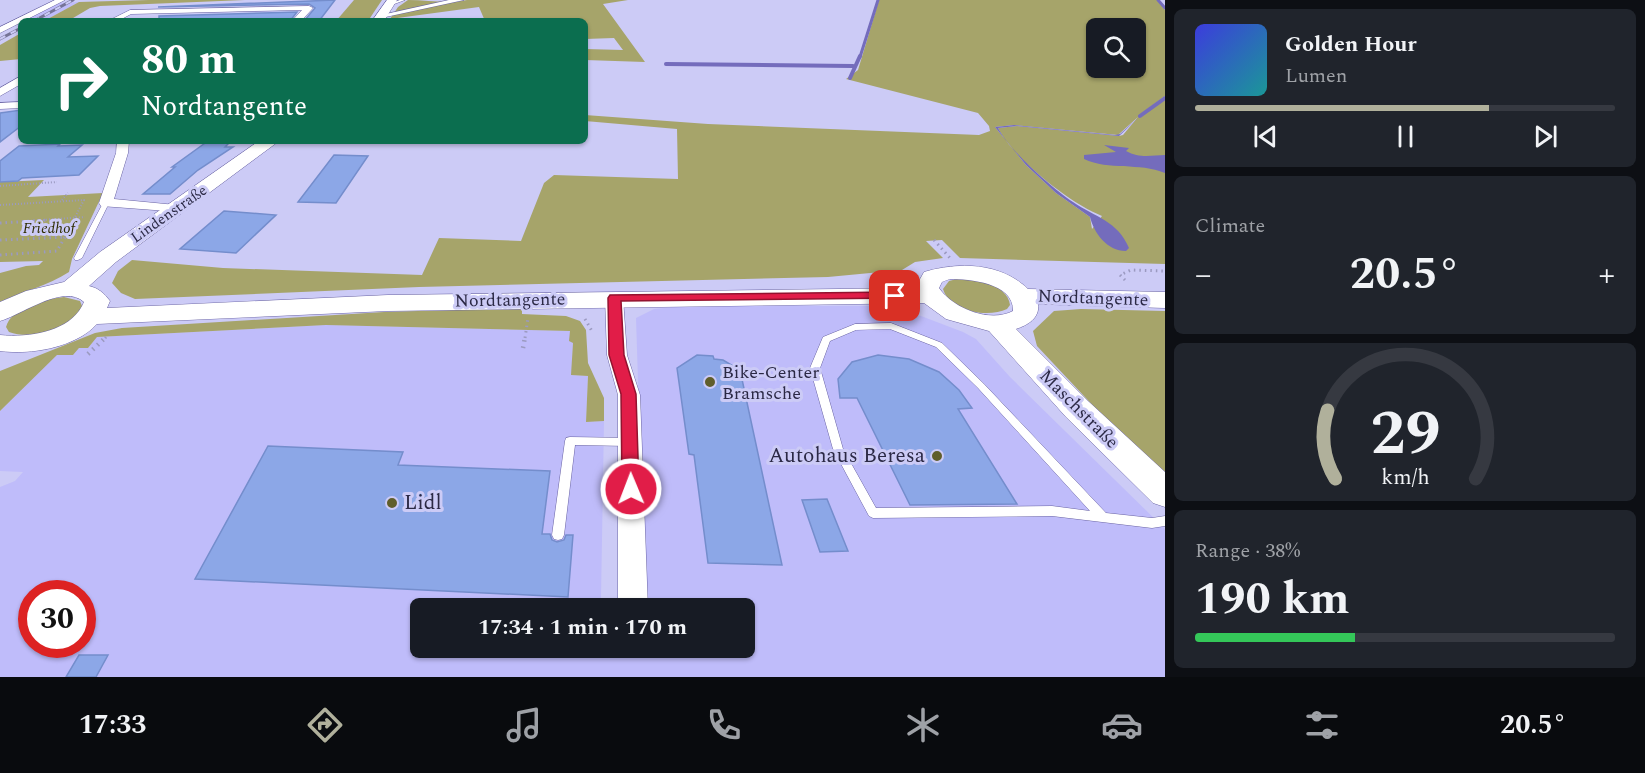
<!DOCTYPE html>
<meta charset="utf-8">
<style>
body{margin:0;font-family:Spectral,serif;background:#20242c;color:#f1f3f6;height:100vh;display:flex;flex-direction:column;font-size:22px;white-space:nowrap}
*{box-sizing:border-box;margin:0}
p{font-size:20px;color:#9ea1a6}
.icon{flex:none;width:33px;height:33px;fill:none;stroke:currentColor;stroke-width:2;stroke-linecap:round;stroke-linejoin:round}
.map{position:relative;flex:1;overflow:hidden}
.drawer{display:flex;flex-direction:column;gap:9px;padding:9px;background:#0d0f14;width:480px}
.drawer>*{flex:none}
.guide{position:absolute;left:18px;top:18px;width:570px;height:126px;border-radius:9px;box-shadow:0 2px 4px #0004;background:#0b6e4f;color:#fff;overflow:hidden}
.fabs{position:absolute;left:1086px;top:18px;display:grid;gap:12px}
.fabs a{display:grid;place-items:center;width:60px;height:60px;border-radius:9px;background:#171b24;box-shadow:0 2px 4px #0004;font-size:30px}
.speed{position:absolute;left:18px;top:580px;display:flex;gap:12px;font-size:30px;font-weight:700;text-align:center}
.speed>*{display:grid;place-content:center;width:78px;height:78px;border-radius:50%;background:#171b24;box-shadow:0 2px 4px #0004;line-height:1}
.speed .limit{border:9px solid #d22;background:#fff;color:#111}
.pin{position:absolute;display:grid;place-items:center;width:51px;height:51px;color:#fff;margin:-26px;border-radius:12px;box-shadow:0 3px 9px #0006}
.me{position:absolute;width:66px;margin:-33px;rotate:359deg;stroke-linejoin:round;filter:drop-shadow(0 0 4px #0008)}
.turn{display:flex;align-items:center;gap:21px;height:126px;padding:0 24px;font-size:27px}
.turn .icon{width:78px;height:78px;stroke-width:2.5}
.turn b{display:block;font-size:42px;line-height:51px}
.big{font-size:45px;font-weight:700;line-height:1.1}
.drawer .card{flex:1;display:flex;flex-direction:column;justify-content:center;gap:9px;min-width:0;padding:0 21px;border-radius:9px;background:#20242c}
.drawer .dial{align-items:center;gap:0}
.dial svg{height:156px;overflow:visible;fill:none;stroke:#363941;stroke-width:7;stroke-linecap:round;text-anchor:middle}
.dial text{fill:#f1f3f6;stroke:none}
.song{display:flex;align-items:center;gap:18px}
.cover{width:72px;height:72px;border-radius:9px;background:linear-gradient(135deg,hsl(240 70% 55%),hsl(180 70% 35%))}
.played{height:6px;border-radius:3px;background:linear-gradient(90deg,#b0b09b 70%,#363941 70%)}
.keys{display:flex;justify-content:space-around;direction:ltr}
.heat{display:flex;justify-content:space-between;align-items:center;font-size:33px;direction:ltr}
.charge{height:9px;border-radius:4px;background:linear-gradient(90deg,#34c759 38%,#363941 0)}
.trip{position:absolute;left:410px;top:598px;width:345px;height:60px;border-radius:9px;background:#171b24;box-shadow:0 2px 4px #0004;font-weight:700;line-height:60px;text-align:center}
.tab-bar{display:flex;height:96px;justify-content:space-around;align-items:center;background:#090b0e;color:#9ea1a6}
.tab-bar .icon{width:42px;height:42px}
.tab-bar .on{color:#b0b09b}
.tab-bar b{font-size:27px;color:#f1f3f6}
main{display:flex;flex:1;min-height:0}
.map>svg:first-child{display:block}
</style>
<main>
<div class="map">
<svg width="1165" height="677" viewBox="0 0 1165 677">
<rect width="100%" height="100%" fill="#cccbf6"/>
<g fill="#bfbcfa" fill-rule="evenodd">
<path d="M79,2L44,21H24L59,3Z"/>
<path d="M685,306H886L921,316L963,332L976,339L1010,377L1165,529V677H0V487L15,481L23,472L0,471V411L57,355H73L79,348H88L97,337L326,325L570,331L573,342L572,375L588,376L586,422L604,421L601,598L645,601L636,318L654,309ZM32,594H82V645H32ZM420,609H744V648H420Z"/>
</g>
<g fill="#a6a46a" fill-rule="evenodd">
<path d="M149,0H245L100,6L90,8L68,21H44L79,2Z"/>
<path d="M354,0H382L368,21H336Z"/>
<path d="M408,0C429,0 448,4 467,0H628L603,4L645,62L585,60V49L623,50L614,38L585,39V21H485L479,7L390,19L398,7Z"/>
<path d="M879,0H1157L1165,10V96L1138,116L1165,100V264L960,258L942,240L926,241L943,258L915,262L902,270L828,277L419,287L135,299L121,293L112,283L118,271L132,260L223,268L422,275L439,238L521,241L544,183L554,175L678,179L677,129L585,121V115L708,124L979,135L990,131L989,126L978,113L846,79L858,70ZM1096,28H1136V68H1096ZM1138,117L1123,135L1119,136L1017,126L998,128C1014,159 1069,203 1102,216L1092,229L1090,217L1056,193L1026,165L995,127L1014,125L1118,135Z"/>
<path d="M21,33V59L0,61V45Z"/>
<path d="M44,180L28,197L103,193L72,259L69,272C48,286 23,291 0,302V273L26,266L39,265L43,261L0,262V182Z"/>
<path d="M957,279C974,279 1007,283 1010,305L1007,309C988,318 950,312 943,289L949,281Z"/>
<path d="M64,297L80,301L82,306C73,331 31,340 9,332L6,327C11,307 46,299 64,297Z"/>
<path d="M522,308V314L566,316L580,321L586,330L588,363L604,398V421L586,422L588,376L571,375L573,343L569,341L570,331L326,325L97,337L88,348H79L73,355H57L0,411V371L95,333L122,328L384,312Z"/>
<path d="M1081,309L1165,311V473L1098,411L1037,346L1033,331L1054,311Z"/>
</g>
<g fill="#746cbc">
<path d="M1139,117L1119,136L1017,126L998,128C1010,151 1051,187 1073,202C1095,217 1118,221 1129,248L1126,251C1107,251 1094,233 1090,217L1056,193L1026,165L995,127L1014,125L1115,135L1120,134Z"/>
<path d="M1104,145L1129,148L1126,151C1140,159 1153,155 1165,155V173C1139,162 1109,171 1084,159V155L1116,152Z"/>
</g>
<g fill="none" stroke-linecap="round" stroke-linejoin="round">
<g stroke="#746cbc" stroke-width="3">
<path d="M1158,0L1165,8"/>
<path d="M860,57L878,0"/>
</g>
<g stroke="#746cbc" stroke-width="4">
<path d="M666,64L853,66"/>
<path d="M850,78L860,56"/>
<path d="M1140,116L1165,98"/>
</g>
</g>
<g fill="#8ca7e7" stroke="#748dcc" stroke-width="1.5">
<path d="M335,0L319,21H304L315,8L309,4L158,7Z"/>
<path d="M297,12L290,21H159V16Z"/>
<path d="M21,110V126L0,142V113Z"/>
<path d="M208,141H225L228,144L225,147H233L198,170L170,194H143L175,167H172Z"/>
<path d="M60,144L58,146L82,145L68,157L98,156L79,175L22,178L18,181L0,182V161L19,146Z"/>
<path d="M334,155L368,156L336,203L298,202Z"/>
<path d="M224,211L276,215L236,253L180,249Z"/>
<path d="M697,355L713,356L714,359L723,360L740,370L782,565L708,563L694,455L689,454L677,368Z"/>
<path d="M878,355L909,359L939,372L959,390L972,408L958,409L1017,504L910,505L857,398H840L838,379L852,362Z"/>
<path d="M268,446L403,452L398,465L550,471L542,534H550L552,540L557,542L564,540L566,535H573L568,597L195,579Z"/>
<path d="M827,499L848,551L820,552L802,500Z"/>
<path d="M79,655H108L96,677H66Z"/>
</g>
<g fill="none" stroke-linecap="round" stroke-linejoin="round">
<defs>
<g id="lane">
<path d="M400,0H405L389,6L386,5Z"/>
<path d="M106,201L109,203L82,258L78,260H75L74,258L103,203Z"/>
<path d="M891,323L942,343L984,384L1106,513L1152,518L1165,516V526L1152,528L1052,516L873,518L869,516L833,449L810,368L823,337L855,324ZM890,329L936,347L978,388L1090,511L1052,506L876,508L843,449L820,368L830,341L856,330Z"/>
<path d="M570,437L629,438L633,439L634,442L633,445L629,446L575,445L564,535L562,539L558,540L554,539L552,535L565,441L566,438Z"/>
</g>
<g id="street">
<path d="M55,0H65L0,33V27Z"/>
<path d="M449,0H464L381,18L377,16Z"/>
<path d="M309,6L313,8L301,21H292L302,10L131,14L118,21H108L130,10Z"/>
<path d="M21,76V84L0,96V88Z"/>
<path d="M21,102V108L0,109V103Z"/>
<path d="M117,141H129L128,153L114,199L176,205L181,206L183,209L181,212L101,206L99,203L116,153Z"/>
<path d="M614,293L620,294L623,298L627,355L640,395L648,609H618V395L607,355L605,298L608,294Z"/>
</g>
<g id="secondary">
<path d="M387,0H397L384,21H372Z"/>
<path d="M259,141H279L116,262L89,286C98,288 104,293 110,301L107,308L388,295L915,288L924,272C958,262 1000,262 1028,289L1165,292V308L1038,304C1040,318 1028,325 1016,329L1088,401L1165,472V507L1153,503L1066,417L989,331L946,319L924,303L388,311L97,324C75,348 30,355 0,351V335C28,338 72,332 84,302C63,283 22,315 0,321V302L26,291L64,282L100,252ZM950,279C970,279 1014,283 1013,311C990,323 954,309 939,288L942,282Z"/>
</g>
</defs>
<use href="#lane" stroke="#6a64a4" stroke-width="1"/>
<use href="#street" stroke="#6a64a4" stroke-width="1"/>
<use href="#secondary" stroke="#6a64a4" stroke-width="1"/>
<g stroke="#9b9ac0" stroke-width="2" stroke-dasharray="1 2" stroke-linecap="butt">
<path d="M0,186L57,182"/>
<path d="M62,200L68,193"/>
<path d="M0,205L84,200L73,221"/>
<path d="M28,221L85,217"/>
</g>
<g stroke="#9b9ac0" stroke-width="3" stroke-dasharray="1.5 4" stroke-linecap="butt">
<path d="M0,223L50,220"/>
<path d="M0,240L65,237L74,220"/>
<path d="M934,240L950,258"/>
<path d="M0,255L57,251L65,237"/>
<path d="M1125,280L1120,275L1131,270L1165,271"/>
<path d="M585,319L593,333"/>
<path d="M105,338L109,334"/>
<path d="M525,338L528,318"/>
</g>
<g stroke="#9b9ac0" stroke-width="4.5" stroke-dasharray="1.5 5" stroke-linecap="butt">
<path d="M523,348L525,337"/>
<path d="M88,354L106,337"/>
</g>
<use href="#lane" fill="#fff" fill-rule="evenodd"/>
<use href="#street" fill="#fff" fill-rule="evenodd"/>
<use href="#secondary" fill="#fff" fill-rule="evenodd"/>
<defs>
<g id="rail">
<path d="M34,21L73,0"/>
<path d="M0,39L21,28"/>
</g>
</defs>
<use href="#rail" stroke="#767497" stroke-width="3"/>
<use href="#rail" stroke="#cccbf6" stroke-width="2" stroke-dasharray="6" stroke-linecap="butt"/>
</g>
<path fill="#e11d48" stroke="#92132f" stroke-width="1.5" d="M895,292L901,296L899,298L621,301L624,355L636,394L639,489L637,494L631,496L624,494L622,489L621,394L609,355L608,298L610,295Z"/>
<g fill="#605e2b" stroke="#cccbf6" stroke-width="2">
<circle cx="710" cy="382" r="6"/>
<circle cx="937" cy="456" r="6"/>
<circle cx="392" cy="503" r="6"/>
</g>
<g text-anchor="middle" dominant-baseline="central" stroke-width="6" stroke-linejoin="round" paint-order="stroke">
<g font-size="15" fill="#2b2945" stroke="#cccbf6">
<text transform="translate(169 214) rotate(-35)">Lindenstraße</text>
</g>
<g font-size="15" font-style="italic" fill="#2e2c01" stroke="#cccbf6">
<text x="49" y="228">Friedhof</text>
</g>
<g font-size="18" fill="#2b2945" stroke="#cccbf6">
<text transform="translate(1093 298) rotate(2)">Nordtangente</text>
<text transform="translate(510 300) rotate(-1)">Nordtangente</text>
<text transform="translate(1079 409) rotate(45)">Maschstraße</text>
</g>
<g font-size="18" fill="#2b2945" stroke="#cccbf6" text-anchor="start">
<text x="722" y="372">Bike-Center<tspan x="722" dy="21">Bramsche</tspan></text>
</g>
<g font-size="21" fill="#2b2945" stroke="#cccbf6" text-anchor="end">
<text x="925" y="456">Autohaus Beresa</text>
<text x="404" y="503" text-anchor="start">Lidl</text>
</g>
</g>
</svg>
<div class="fabs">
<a><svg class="icon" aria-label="search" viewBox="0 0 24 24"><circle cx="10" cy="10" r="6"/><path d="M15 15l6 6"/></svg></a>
</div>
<div class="speed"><div class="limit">30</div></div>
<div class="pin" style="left:895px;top:296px;background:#d93025"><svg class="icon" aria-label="arrive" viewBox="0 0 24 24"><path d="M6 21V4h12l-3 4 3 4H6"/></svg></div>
<svg class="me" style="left:631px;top:489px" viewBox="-20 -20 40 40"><circle r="17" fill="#e11d48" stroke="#fff" stroke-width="3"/><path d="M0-11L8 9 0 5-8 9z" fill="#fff"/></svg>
<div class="trip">17:34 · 1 min · 170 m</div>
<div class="guide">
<div class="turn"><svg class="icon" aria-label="right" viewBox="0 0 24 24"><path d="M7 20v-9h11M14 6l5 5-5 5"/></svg><div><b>80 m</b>Nordtangente</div></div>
</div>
</div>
<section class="drawer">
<div class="card">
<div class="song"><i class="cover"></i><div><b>Golden Hour</b><p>Lumen</p></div></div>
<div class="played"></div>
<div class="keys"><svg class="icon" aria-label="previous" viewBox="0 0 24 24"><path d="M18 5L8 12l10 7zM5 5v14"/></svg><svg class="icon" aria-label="pause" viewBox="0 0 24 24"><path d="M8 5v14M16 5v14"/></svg><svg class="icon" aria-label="next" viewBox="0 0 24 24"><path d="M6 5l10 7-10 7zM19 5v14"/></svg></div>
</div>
<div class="card"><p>Climate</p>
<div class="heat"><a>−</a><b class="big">20.5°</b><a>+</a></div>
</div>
<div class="card dial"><svg viewBox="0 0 100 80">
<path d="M14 69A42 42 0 1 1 86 69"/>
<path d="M14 69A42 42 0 0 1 10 34" stroke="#b0b09b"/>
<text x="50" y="56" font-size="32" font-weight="700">29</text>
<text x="50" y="72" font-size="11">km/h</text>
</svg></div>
<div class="card"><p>Range · 38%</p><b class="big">190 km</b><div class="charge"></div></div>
</section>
</main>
<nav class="tab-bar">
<b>17:33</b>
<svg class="icon on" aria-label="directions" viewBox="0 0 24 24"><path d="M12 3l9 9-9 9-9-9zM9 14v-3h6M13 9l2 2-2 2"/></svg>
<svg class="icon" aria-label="music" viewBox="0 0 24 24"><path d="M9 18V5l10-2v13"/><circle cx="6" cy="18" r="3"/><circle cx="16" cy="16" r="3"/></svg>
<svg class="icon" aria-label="phone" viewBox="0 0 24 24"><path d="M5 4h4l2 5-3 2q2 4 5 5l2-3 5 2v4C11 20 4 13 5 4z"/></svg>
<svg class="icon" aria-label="climate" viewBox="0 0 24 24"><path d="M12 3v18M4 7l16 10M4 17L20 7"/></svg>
<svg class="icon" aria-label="car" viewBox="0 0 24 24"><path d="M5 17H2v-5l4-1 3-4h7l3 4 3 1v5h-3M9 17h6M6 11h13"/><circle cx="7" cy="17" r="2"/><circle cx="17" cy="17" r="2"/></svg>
<svg class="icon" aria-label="filters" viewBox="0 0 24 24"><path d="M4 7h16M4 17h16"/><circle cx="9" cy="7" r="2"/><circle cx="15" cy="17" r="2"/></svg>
<b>20.5°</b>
</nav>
